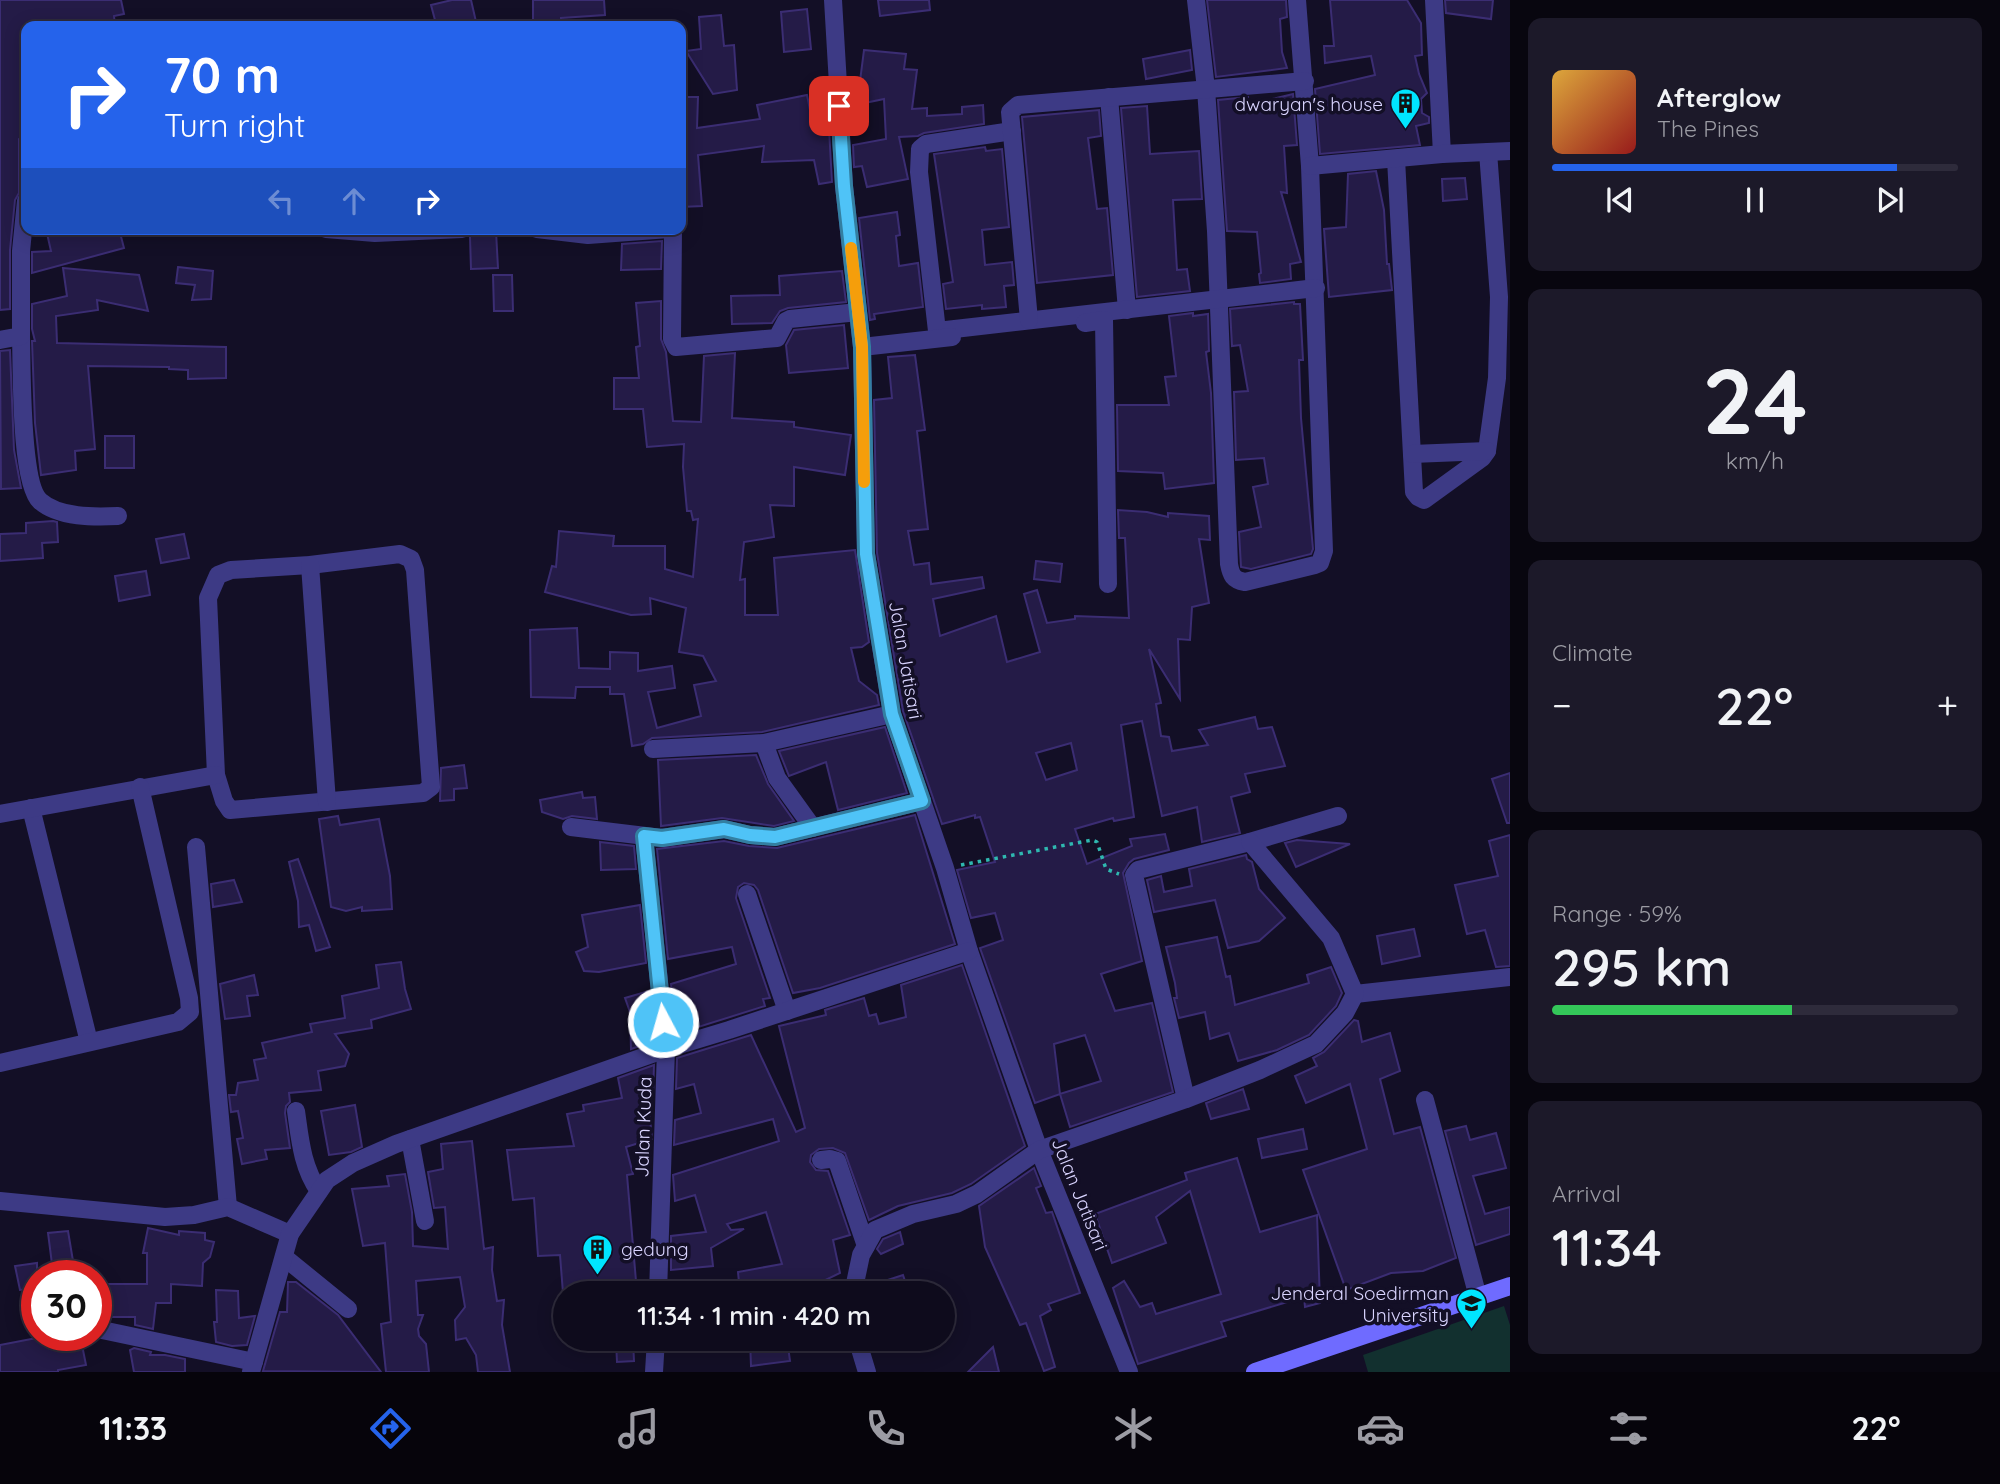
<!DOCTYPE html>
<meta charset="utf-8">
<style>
body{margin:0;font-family:Quicksand,sans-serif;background:#1c1929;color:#f1f3f6;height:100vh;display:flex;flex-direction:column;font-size:26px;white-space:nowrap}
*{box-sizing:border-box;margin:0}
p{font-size:23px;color:#9b9ba3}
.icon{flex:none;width:38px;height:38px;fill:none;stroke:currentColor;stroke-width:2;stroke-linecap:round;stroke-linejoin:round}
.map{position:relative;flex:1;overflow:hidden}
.details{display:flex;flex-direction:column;gap:18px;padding:18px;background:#08060f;width:490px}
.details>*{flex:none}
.guide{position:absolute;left:21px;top:21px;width:665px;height:214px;border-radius:14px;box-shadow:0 4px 18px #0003,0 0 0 2px #2e2b3b;background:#2563eb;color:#fff;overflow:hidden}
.speed{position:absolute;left:21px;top:1260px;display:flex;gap:14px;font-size:35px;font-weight:700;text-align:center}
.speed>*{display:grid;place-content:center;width:91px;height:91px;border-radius:50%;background:#0e0b1c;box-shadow:0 4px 18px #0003,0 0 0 2px #2e2b3b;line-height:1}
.speed .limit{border:10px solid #d22;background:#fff;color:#111}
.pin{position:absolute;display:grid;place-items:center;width:60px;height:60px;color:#fff;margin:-30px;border-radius:14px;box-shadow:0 4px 10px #0006}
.me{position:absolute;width:77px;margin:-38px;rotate:354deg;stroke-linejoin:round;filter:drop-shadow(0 0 5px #0008)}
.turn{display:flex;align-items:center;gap:24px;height:147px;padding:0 28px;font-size:32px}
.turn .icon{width:91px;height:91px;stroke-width:2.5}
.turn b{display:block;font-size:49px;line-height:60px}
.lanes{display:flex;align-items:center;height:66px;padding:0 28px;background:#0003;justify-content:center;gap:35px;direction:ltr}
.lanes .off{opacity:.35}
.big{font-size:52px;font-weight:600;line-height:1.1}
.details .tile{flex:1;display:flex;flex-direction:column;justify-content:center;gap:10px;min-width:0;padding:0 24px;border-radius:14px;background:#1c1929}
.details .dial{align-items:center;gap:0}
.dial b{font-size:91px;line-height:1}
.song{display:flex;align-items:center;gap:21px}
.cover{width:84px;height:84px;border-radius:10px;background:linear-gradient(135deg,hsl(40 70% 55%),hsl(0 70% 35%))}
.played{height:7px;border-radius:4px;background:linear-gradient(90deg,#2563eb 85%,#2e2b3b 85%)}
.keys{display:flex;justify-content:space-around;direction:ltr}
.heat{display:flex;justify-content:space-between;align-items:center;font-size:38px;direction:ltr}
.charge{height:10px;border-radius:5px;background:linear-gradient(90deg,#34c759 59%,#2e2b3b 0)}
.trip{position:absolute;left:553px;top:1281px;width:402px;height:70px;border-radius:35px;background:#0e0b1c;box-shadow:0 4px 18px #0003,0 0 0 2px #2e2b3b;font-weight:600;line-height:70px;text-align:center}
.dock{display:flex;height:112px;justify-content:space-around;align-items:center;background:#06040b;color:#9b9ba3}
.dock .icon{width:49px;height:49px}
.dock .selected{color:#2563eb}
.dock b{font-size:32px;color:#f1f3f6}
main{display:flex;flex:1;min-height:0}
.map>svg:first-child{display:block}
</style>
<main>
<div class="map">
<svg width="1510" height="1372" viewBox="0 0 1510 1372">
<rect width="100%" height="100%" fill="#130f26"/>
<path fill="#12302f" d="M1504,1306L1510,1325V1372H1368L1363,1355Z"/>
<g fill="#241b47" stroke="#3b2d73" stroke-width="2" fill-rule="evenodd">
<path d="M0,0H121L124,14L114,16L115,26H26V138L19,139V193L15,200L10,250V309L0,310Z"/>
<path d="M452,0H471L477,26H446L444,21L435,20L431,5Z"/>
<path d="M533,0H604L605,15L561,18V26H533Z"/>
<path d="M878,0H929L930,10L880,16Z"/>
<path d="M1207,0H1286L1287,17L1280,19L1282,52L1287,68L1216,77Z"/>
<path d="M1330,0H1407L1421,23L1422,55L1415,56L1419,74L1427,93L1421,99L1422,113L1429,117V123L1416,126L1420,145L1320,154L1315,89L1375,75L1371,56L1325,63L1324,46H1334Z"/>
<path d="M1445,0H1493L1491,19L1446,13Z"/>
<path d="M807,9L811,49L784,52L781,12Z"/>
<path d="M721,15L724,46L734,45L737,90L713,94L686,51L701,49L699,17Z"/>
<path d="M864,50L906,54L904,69L917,70L912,109L927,108V116L962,114V107L983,105L984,124L924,133L918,136L899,137L908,179L867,187L862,166L854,167L853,145L886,139L884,99L855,105L851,89H859Z"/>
<path d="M1190,50L1192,70L1146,79L1143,59Z"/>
<path d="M1293,94L1297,145L1284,146L1287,193L1281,192L1301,262L1290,264L1291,279L1260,283L1259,274L1261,273L1257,232L1227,231L1218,100L1248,97V105Z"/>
<path d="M807,95L813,125L825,124V129H829L832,182L819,184L814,160L762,162L764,146L698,155L702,206L681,207V97H698L697,128L760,119L757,105Z"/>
<path d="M1147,106L1150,154L1199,151L1202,199L1173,200L1177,270L1187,269L1190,291L1137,297L1121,108Z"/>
<path d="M1099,110L1101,136L1088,138L1097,209L1107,208L1113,275L1037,283L1022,117Z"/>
<path d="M985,147L986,151L1002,149L1009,227L982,230L985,265L1012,262L1014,285L1004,286L1006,307L982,309V305L946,309L943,284L953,282L934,154Z"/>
<path d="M1376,171L1384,210L1387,264H1389L1392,290L1329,297L1324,229L1346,227L1348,174Z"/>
<path d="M1465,178L1467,199L1443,201L1442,179Z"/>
<path d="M897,212L900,235L896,236L899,266L918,263L923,307L874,314L875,319L870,320L859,218Z"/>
<path d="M46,229H119L124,248L32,273V252L51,251Z"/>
<path d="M496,231L498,268L471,269L470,237L473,232Z"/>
<path d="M662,241L661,269L621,270L622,244Z"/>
<path d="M178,267L213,271L211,299L192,300L195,285L176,283Z"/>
<path d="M63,268L139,275L148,311L97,300L98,310L56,316L57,343L226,347V378L188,379V370L169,369V367L88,366L95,449L75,451L76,470L41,475L35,423L32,341H35L32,329V304L67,296Z"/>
<path d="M842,271L846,302L788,308L780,311L772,323L732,324L731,296L780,295L779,276Z"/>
<path d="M493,275H512L513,311H494Z"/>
<path d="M661,301V339L666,352L673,421L701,422L704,356L735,353L732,418L794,422V427L851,435L845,475L794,467V506L770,505L774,537L744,542L740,580L745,579V615H778L774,558L855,550L869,642L862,647L851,648L859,681L877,695L879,705L762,732L652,738L643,744L632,746L624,694H610V687H576L575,698L531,697L530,630L577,628L579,668L610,669V652L638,653V671L672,666L675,688L648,692L657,728L701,716L694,685L716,681L703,656L679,652L686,608L650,598L651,614L631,615L545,592L552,566L556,567L559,531L614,536L613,546H665V569L693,577L698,519L693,520L691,511H687L683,467L684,444L647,447L643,409H614V378H639L636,347L640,346L636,303Z"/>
<path d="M1294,302V304H1300L1303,360H1299L1301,418L1313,549L1311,554L1251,569L1241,567L1239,532L1261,527L1253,487L1268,484L1264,458L1236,460L1234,392L1248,391L1240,345L1232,346L1230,309Z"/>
<path d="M1193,313V316L1208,314L1209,351L1206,352L1211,393L1214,483L1165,489L1163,473L1118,471L1117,405H1169L1165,377L1176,376L1169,316Z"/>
<path d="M844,325L848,368L789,373L786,345L794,330Z"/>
<path d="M10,350L14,450L21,488L1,489L0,351Z"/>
<path d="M915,355L925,430L917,431L928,529L908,531L914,565L929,563L931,584L982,577L984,588L933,599L940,636L996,616L1007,662L1040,652L1024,594L1037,590L1047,623L1075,619V616L1129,618L1125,538H1119L1118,510L1147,512L1168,517V513L1209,516L1210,540L1199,539L1209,603L1192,607L1190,640L1178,639L1180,699L1149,649L1161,703L1156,704L1161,736L1169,737L1172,751L1208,745L1199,730L1255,717L1258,729L1272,727L1285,766L1245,774L1250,792L1231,797L1240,833L1202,842L1197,807L1162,816L1142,721L1121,725L1134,817L1114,821L1113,818L1075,829L1087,864L1132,846L1130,839L1165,834L1169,850L1134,859L1129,863L1123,873L1142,961L1101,974L1115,1011L1152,1003L1173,1092L1070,1127L1060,1094L1035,1103L980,948L1003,940L995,913L971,918L957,870L995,862L980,817L975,818V815L942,824L903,711L877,553L874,400L892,398L888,357ZM1071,743L1077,770L1046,780L1036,753ZM1085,1035L1101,1081L1060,1094L1054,1044Z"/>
<rect x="105" y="436" width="29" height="32"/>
<path d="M53,521L57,522L58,542L42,543L43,558L0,561V534L26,533V523Z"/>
<path d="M184,534L189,558L161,563L156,539Z"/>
<path d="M1036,561L1062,564L1060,582L1034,579Z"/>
<path d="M146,571L150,595L119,601L115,576Z"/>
<path d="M885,727L907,793L838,810L826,762L789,776L779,751Z"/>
<path d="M756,755L768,784L794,821L774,826L722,818L661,826L658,760Z"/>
<path d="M464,765L467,788L454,789V800L440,801L441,768Z"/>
<path d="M1510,773V823H1507L1492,779Z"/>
<path d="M582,792L583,798L595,797L597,819L572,816L563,819L542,812L540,800Z"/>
<path d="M915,815L955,944L820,988L793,993L758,890L754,885L744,883L738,887L736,898L770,998L763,999L765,1006L676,1034L671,984L736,964L732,947L668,959L657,849L724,841L749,846L777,848Z"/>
<path d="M338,816L340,825L379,819L390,876L392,909L362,911V907L346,911L331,907L319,819Z"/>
<path d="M1510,835V966L1496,967L1485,930L1467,934L1455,885L1498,876L1489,841Z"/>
<path d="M1297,840L1350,844L1296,867L1285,843Z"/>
<path d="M600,842L634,846L636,869L601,870Z"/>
<path d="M1246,855L1247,859L1252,862L1259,889L1285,918L1259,941L1228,948L1215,900L1154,912L1147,880L1161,876L1164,892L1192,886L1189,869Z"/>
<path d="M298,859L330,947L316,951L309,925L299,927L298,901L289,862Z"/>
<path d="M234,880L242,902L213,907L211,884Z"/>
<path d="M640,905L646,963L599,972L584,971L576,952L588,947L582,915Z"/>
<path d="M1414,929L1420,956L1382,964L1377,936Z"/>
<path d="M1217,937L1226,977L1230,976L1235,1005L1309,983L1307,975L1331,967L1342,993L1336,1006L1309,1035L1277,1050L1238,1061L1229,1033L1210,1039L1205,1012L1179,1018L1174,998H1177L1175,983L1166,947Z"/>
<path d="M401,962L405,989L411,1009L371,1020L372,1028L335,1034L349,1054L345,1066L318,1071L321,1090L289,1093L290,1102L286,1106L285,1113L290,1148L265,1150L267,1159L242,1164L237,1139L243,1138L238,1111L231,1112L229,1095H236L238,1083L258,1080L254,1060L266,1058L262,1043L312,1032L310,1024L345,1018L342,996L379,988L376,965Z"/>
<path d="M962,965L1025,1146L971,1184L952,1193L898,1206L869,1220L845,1153L833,1148L819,1149L811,1155L810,1162L816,1170L828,1171L850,1235L833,1240L840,1273L809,1288L784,1293H740L738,1272L782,1264L766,1212L727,1224L731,1230L744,1229L711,1248L713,1266L671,1270V1236L706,1232L695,1195L675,1201L673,1175L779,1141L773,1119L674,1145L675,1120L701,1113L694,1084L676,1089L677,1058L751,1035L796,1132L805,1128L779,1026L826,1015L825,1010L864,998L869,1016L876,1014L879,1024L906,1017L901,985Z"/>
<path d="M254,975L258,995L247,996L250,1016L225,1019L220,984Z"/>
<path d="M649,991L654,1041L631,1049L630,1012L625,998Z"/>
<path d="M1354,1020L1358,1021L1362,1042L1390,1033L1400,1071L1380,1079L1394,1134L1420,1127L1456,1258L1423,1271L1391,1273L1346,1290L1303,1170L1367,1149L1350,1084L1306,1103L1295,1076L1317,1066L1313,1058L1324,1052Z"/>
<path d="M654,1065L653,1096L648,1098L652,1139L626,1147L633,1174L627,1175L637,1293H563L560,1255L538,1256L534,1198L513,1200L507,1150L574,1146L567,1114L584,1111L583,1105L622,1098L618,1078Z"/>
<path d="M1243,1089L1249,1109L1211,1119L1206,1103Z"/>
<path d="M355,1105L362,1147L351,1152L329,1155L321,1111Z"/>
<path d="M1466,1126L1470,1140L1496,1133L1506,1168L1473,1176L1485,1214L1510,1207V1234L1476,1245L1445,1131Z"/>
<path d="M1303,1129L1307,1149L1262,1158L1258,1139Z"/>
<path d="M472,1141L484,1249L493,1247L492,1270L497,1301L504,1300L502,1325L510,1372H478L476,1355L466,1338L456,1340L455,1320L465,1307L460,1277L416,1281L418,1315H423L418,1329L419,1336L426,1344L429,1372H386L381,1324L391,1322L385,1243L363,1246L352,1189L389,1186L387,1176L405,1174L412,1212L413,1246L448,1249L445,1207L434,1208L428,1172L443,1169L441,1144Z"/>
<path d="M1237,1158L1260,1232L1317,1215L1320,1303L1305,1307L1304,1297L1221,1322L1226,1336L1138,1364L1113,1288L1124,1281L1140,1307L1152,1303L1156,1314L1221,1294L1190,1191L1156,1217L1166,1243L1112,1263L1095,1214L1187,1180L1185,1173Z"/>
<path d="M1034,1168L1041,1186L1036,1188L1046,1213L1052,1212L1080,1293L1048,1304L1051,1310L1040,1316L1055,1367L1044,1371L1026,1323L1020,1325L985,1247L979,1206Z"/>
<path d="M148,1228L179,1235V1231L205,1233V1240L214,1242L210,1257L203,1263L202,1286L171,1284V1303H156L153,1329L135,1325V1317H96V1284H147V1253H143Z"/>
<path d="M68,1231L73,1261L52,1264L48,1233Z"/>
<path d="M900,1232L903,1244L881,1254L877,1249L883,1239Z"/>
<path d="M37,1263V1288L20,1290L15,1266Z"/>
<path d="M903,1275L909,1293H865L866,1287Z"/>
<path d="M288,1282H296L338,1315L381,1372L263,1371L280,1312H287Z"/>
<path d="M216,1290L238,1291L239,1318L255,1316L247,1345L232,1346L216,1342L214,1322H217Z"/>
<path d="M52,1335H80L86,1365L58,1370V1372H0V1345Z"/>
<path d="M750,1339H787L790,1361L751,1366Z"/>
<path d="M633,1340L634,1361L617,1362L616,1341Z"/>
<path d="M993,1347L999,1372H968Z"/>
<path d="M134,1348L151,1352L150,1355H165L185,1359V1372H134L130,1350Z"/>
</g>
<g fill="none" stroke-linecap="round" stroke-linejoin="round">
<path stroke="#2fb8b0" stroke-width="3.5" stroke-dasharray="3.5 5" stroke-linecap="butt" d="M961,865L1092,840L1097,842L1106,869L1119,874"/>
<g stroke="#3d3a85" stroke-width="18">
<path d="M833,0L844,186L862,347L866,554L892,714L945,868L969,951L1039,1150L1129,1372"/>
<path d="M1196,0L1206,89L1216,231L1229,564C1231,575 1233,580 1245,582L1315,565L1320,563L1324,551L1310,166L1297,0"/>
<path d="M1434,0L1442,154"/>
<path d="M1109,97L1127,310"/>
<path d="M1012,131L926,144L920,149L919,172L937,331L1316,288"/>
<path d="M1396,159L1414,492L1418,497L1424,500L1482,458L1487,451L1497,378L1499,297L1488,152"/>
<path d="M1310,166L1442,154L1510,151"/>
<path d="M326,229L375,233L462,229"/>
<path d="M537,229L588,235L669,229"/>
<path d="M673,229L672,339L676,347L777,338L786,321L790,319L858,312"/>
<path d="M1029,320L1010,112L1018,105L1305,81"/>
<path d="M1085,323L1104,320L1108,584"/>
<path d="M21,336C22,367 20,483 40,501C59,518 95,517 118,516"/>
<path d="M0,340L21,336V251L26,201"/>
<path d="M862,347L952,337"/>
<path d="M1412,454L1487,451"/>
<path d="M400,554L411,559L415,570L431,787L423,793L230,810L224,801L216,775L208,598L218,575L231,570L310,565Z"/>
<path d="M310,565L327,802"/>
<path d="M764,743L777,778L813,828"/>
<path d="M653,749L764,743L892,714"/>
<path d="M31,808L89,1042"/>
<path d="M0,814L216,775"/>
<path d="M571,827L662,838L724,829L750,835L775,837L922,801"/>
<path d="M644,836L666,1049L658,1293"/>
<path d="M196,847L228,1207"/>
<path d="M747,894L787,1011"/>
<path d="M1355,994L1510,977"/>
<path d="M0,1063L178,1022L190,1012L189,998L140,787"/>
<path d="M1186,1099L1134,875L1138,870L1250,842L1338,816"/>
<path d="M1425,1100L1478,1297"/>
<path d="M296,1111C300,1139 302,1167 319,1191"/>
<path d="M410,1139L425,1221"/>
<path d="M821,1160L830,1159L837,1161L866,1246"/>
<path d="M0,1201L165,1217L194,1215L228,1207L290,1234"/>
<path d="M284,1257L348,1309"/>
<path d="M853,1293L861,1255L875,1230L913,1214L956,1204L977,1194L1039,1150L1186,1099L1260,1070L1316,1044L1345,1013L1355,994L1331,938L1250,842"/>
<path d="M102,1330L254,1362"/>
<path d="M857,1339L867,1372"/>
<path d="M251,1372L290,1234L327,1180L353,1163L396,1144L666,1049L729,1030L969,951"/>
<path d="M654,1372L656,1339"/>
</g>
<path stroke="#6f6bff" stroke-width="18" d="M1255,1372L1510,1286"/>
</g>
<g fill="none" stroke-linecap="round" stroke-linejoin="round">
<defs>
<path id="route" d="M663,1022L644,836L662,838L724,829L750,835L775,837L922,801L892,714L866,554L862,347L844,186L839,106"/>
</defs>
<use href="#route" stroke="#337fa1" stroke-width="18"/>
<use href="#route" stroke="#4fc3f7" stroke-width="12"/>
<path stroke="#f59e0b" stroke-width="12" d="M851,248L862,347L864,482"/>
</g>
<defs>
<symbol id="building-pin" viewBox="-11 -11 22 30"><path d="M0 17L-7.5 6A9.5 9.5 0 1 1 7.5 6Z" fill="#00e5ff" stroke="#130f26"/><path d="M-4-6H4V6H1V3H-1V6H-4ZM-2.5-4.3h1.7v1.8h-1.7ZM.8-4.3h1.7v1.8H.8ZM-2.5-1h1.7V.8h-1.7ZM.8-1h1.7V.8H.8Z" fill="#111"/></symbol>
<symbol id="university-pin" viewBox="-11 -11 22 30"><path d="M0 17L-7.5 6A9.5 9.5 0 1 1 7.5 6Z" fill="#00e5ff" stroke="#130f26"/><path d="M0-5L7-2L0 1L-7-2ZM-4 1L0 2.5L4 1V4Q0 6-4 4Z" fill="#111"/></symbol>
</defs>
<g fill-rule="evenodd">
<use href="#building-pin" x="1388" y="86" width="35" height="47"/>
<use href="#building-pin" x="580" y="1232" width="35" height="47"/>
<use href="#university-pin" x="1454" y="1286" width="35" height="47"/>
</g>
<g text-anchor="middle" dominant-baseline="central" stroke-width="7" stroke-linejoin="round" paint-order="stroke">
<g font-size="19" fill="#d9d4ff" stroke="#130f26" text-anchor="end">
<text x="1383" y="104">dwaryan's house</text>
<text x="621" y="1249" text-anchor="start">gedung</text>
<text x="1449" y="1293">Jenderal Soedirman<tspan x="1449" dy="22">University</tspan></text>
</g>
<g font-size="19" fill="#d9d4ff" stroke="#130f26">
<text transform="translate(906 660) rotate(80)">Jalan Jatisari</text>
<text transform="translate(643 1127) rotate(-88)">Jalan Kuda</text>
<text transform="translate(1080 1194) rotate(68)">Jalan Jatisari</text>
</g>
</g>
</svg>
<div class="speed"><div class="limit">30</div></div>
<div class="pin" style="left:839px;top:106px;background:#d93025"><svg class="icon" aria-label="arrive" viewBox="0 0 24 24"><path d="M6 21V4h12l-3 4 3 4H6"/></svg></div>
<svg class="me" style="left:663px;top:1022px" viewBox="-20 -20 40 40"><circle r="17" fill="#4fc3f7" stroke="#fff" stroke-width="3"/><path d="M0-11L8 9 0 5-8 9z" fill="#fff"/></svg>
<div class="trip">11:34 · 1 min · 420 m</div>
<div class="guide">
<div class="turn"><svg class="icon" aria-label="right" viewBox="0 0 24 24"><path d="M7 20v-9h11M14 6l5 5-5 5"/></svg><div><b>70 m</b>Turn right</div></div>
<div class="lanes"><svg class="icon off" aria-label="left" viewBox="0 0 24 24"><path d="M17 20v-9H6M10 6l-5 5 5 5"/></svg><svg class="icon off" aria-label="ahead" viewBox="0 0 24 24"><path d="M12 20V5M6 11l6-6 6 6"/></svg><svg class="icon" aria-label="right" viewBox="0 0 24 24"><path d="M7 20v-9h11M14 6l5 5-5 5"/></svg></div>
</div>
</div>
<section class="details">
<div class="tile">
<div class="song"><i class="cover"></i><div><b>Afterglow</b><p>The Pines</p></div></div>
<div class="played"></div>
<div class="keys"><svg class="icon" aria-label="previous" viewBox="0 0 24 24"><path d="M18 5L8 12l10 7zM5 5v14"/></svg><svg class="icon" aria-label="pause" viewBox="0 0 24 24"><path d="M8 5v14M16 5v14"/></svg><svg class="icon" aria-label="next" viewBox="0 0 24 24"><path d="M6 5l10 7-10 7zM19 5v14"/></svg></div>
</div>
<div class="tile dial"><b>24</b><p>km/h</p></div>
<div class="tile"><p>Climate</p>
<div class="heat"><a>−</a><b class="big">22°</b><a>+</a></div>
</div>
<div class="tile"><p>Range · 59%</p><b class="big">295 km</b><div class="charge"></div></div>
<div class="tile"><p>Arrival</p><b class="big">11:34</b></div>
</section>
</main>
<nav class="dock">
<b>11:33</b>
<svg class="icon selected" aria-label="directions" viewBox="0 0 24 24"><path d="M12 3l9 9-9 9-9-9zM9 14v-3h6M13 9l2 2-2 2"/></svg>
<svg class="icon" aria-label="music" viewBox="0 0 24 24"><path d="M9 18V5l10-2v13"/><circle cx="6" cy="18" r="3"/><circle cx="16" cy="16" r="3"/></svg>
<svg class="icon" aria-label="phone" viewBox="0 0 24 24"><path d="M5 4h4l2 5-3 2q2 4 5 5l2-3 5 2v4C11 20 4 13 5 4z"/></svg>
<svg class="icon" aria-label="climate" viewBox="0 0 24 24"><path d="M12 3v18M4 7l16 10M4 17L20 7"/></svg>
<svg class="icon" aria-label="car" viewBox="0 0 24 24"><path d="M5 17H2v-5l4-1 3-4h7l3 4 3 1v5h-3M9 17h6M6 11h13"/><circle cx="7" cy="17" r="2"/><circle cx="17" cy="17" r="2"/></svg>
<svg class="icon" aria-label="filters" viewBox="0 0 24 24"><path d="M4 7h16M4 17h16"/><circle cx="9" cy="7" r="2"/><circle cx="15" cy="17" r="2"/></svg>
<b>22°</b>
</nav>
